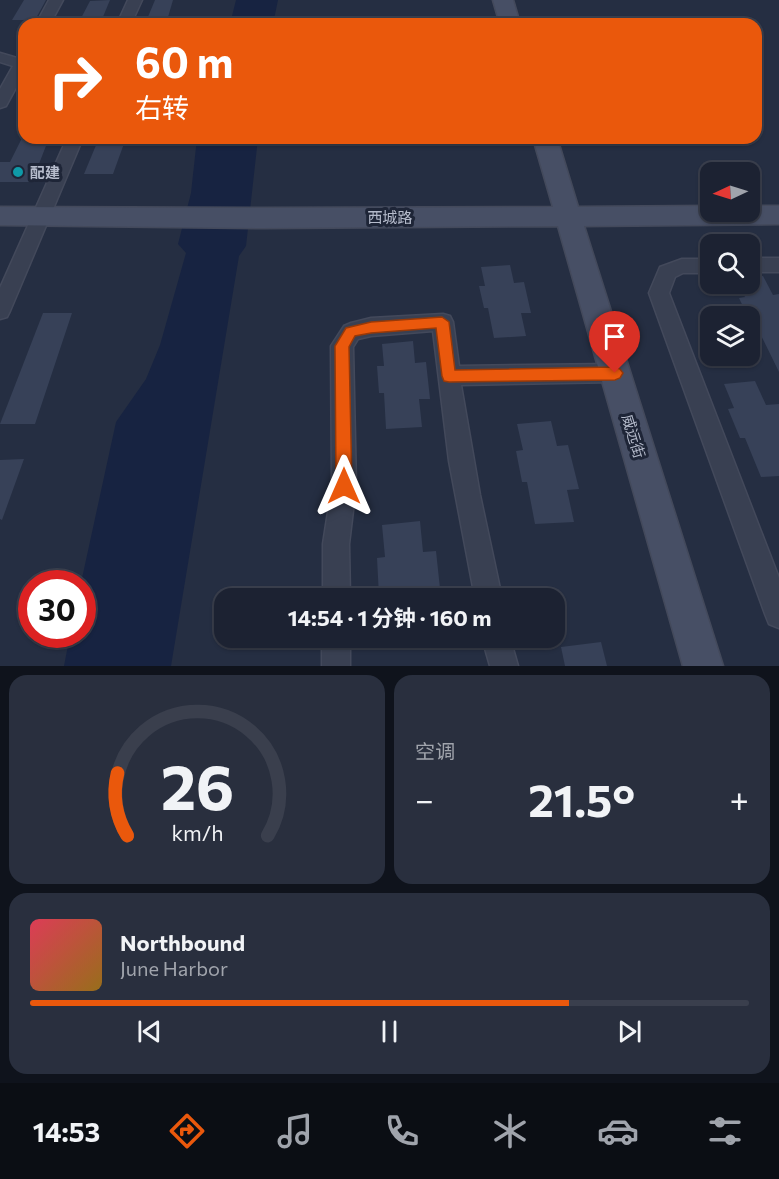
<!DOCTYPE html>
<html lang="zh">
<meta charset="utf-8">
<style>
body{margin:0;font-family:Commissioner,"Noto Sans SC",sans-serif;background:#292f3e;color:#f1f3f6;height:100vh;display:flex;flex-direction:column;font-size:22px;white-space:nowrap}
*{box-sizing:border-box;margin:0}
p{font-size:20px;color:#a0a4ac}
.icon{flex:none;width:33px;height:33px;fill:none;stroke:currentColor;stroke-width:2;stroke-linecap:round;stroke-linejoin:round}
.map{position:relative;height:666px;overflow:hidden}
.details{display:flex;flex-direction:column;gap:9px;padding:9px;background:#0f131c;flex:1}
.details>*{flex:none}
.guide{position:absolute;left:18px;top:18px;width:744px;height:126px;border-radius:18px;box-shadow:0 2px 4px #0004,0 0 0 2px #3a3f4d;background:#ea580c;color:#fff;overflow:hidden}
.needle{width:39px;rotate:266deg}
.buttons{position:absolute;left:700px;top:162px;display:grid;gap:12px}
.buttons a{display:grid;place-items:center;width:60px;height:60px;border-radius:12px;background:#1c2232;box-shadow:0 2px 4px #0004,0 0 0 2px #3a3f4d;font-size:30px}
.speed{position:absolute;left:18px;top:570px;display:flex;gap:12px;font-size:30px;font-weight:700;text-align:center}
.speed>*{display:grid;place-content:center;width:78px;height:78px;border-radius:50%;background:#1c2232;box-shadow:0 2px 4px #0004,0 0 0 2px #3a3f4d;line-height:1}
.speed .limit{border:9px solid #d22;background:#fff;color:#111}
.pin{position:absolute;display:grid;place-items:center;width:51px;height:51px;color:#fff;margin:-62px -26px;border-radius:50% 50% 50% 0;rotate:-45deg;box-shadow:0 0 6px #0007}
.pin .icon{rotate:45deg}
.me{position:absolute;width:66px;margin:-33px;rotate:0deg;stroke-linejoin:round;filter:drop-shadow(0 0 4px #0008)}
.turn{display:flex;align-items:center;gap:21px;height:126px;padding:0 18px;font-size:27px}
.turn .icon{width:78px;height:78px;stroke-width:2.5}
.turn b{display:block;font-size:42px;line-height:51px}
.big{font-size:45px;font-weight:700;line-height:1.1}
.details .card{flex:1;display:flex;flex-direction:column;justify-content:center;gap:9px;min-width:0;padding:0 21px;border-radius:18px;background:#292f3e}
.details .dial{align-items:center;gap:0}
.dial svg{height:156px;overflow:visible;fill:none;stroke:#3a3f4d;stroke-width:7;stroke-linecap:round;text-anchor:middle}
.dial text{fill:#f1f3f6;stroke:none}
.song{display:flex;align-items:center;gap:18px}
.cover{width:72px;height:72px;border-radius:9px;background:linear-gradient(135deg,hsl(350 70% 55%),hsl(40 70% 35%))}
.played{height:6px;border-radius:3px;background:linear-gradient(90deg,#ea580c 75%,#3a3f4d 75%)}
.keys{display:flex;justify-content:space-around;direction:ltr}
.heat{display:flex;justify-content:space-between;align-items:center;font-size:33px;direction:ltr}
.details .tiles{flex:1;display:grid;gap:9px;grid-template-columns:1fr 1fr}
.card:last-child{grid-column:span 2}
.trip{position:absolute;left:214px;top:588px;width:351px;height:60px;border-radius:18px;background:#1c2232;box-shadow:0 2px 4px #0004,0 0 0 2px #3a3f4d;font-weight:700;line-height:60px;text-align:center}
.tab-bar{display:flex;height:96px;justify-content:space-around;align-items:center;background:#0b0e14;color:#a0a4ac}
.tab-bar .icon{width:42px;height:42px}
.tab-bar .on{color:#ea580c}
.tab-bar b{font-size:27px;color:#f1f3f6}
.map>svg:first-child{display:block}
</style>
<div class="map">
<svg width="779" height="666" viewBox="0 0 779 666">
<rect width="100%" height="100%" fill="#252e42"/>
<g fill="#172341">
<path d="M236,0H278L273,24H230Z"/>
<path d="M197,138H258L246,246L239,256L171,666H64L70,635L82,634L81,583L116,422L146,379L160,345L186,253L178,244L191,193Z"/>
</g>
<g fill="#374158">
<path d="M24,0H46L35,20H12Z"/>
<path d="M110,0L100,24H78L90,1Z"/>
<path d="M155,0H173L166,24H145Z"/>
<path d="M22,138H49L32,182H0V162H10Z"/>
<path d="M99,138H126L113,174H84Z"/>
<path d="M510,265L514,283L524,282L531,313H521L526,336L494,338L488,308H484L479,286H485L481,267Z"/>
<path d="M763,276L773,295L779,294V372L754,321H750L739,298L745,297L738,284H750V277Z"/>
<path d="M43,313H72L35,424H0Z"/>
<path d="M413,341L415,363L426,362L430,399H419L422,427L386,429L384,393H379L377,366H384L382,344Z"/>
<path d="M755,381L766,405L779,404V476L761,477L745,438H740L728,409L734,408L724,384Z"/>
<path d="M551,421L557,446L568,445L579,489L567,490L574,522L535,524L527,482H522L516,451L523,450L517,424Z"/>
<path d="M24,459L2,520L0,519V460Z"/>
<path d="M420,521L423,552L436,551L441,598H385V596H379L377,558L385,557L382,525Z"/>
<path d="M601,642L607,666H565L561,647Z"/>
</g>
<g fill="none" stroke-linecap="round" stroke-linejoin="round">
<defs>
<g id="street">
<path d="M49,0H63L50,24H36Z"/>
<path d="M128,0H142L131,24H117Z"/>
<path d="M0,53L17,58L24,55V73L6,106L0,108V89L13,66L0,62Z"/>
<path d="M67,138H83L10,311L7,317L0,319V288Z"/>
<rect x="750" y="258" width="29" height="14"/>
<path d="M682,259H711V273H683L675,277L669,293L779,578V628L769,624L765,614L649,293L660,267Z"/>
<path d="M443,314L450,316L453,322L459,366L615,364L623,366L626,373L623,380L615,382L461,385L480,495L502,598H475L449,461L433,331L371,336L358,339L353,347L356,486L349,544L350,598H323V544L332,486L331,346L344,326L351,323L371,318Z"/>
<rect x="322" y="638" width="28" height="28"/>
<path d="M482,638H510L518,666H490Z"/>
</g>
<g id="secondary">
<path d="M493,0H513L520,24H500Z"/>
<path d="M533,138H557L578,207L711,206V212H750V206H779V224L584,226L723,666H683L558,226L264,228L0,225V207L264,208L553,207Z"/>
</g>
</defs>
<use href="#street" stroke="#43495b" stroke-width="3"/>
<use href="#secondary" stroke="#43495b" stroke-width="3"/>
<use href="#street" fill="#394052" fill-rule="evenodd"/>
<use href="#secondary" fill="#474f65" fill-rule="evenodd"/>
</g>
<path fill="#ea580c" stroke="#983908" stroke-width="1.5" d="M442,317L449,322L455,370L615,367L620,369L623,373L620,378L615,380L449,382L444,381L442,376L436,328L371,333L355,336L349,347L352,486L349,491L344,493L338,491L336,486L335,346L346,328L371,322Z"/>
<circle fill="#0f9aa8" stroke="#1e2537" stroke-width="2" cx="18" cy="172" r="6"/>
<g text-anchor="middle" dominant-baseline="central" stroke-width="6" stroke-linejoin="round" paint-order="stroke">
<g font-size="15" font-weight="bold" fill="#b6bccc" stroke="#1e2537" text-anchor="start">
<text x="30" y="172">配建</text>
</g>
<g font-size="15" fill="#b6bccc" stroke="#1e2537">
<text x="390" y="217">西城路</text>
<text transform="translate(634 436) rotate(73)">威远街</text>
</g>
</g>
</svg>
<div class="buttons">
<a><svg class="needle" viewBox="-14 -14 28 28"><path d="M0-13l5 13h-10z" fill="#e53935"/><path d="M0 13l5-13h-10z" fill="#a0a4ac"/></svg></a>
<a><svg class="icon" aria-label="search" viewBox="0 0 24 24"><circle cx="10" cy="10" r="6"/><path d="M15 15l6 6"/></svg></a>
<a><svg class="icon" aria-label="layers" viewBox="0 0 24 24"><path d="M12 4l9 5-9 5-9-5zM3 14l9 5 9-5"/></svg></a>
</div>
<div class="speed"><div class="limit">30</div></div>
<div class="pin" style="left:615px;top:373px;background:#d93025"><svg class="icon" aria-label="arrive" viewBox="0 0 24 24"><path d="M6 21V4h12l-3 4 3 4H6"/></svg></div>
<svg class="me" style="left:344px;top:486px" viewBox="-20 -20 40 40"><path d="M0-17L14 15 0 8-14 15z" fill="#ea580c" stroke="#fff" stroke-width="4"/></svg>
<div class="trip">14:54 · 1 分钟 · 160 m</div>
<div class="guide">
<div class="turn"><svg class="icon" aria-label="right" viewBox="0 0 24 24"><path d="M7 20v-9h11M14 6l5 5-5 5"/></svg><div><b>60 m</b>右转</div></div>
</div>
</div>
<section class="details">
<div class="tiles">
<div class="card dial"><svg viewBox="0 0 100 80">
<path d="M14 69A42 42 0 1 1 86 69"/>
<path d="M14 69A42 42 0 0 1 9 37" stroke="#ea580c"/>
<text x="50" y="56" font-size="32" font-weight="700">26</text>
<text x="50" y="72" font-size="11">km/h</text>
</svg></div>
<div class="card"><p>空调</p>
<div class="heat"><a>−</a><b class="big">21.5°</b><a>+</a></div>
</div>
<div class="card">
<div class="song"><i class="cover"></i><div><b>Northbound</b><p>June Harbor</p></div></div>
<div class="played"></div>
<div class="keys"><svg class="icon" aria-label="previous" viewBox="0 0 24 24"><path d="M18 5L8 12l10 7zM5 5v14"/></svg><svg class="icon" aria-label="pause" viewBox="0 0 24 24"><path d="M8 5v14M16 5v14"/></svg><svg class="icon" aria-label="next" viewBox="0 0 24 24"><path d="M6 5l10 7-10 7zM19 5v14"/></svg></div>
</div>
</div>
</section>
<nav class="tab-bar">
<b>14:53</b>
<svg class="icon on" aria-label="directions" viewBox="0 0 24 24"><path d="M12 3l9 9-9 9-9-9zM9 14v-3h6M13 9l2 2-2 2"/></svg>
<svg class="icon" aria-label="music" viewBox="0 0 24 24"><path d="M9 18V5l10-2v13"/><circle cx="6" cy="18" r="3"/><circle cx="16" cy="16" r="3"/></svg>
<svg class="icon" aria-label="phone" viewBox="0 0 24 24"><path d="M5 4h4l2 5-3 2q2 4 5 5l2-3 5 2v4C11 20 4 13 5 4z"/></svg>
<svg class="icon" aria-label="climate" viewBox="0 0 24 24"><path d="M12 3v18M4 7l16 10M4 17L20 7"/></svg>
<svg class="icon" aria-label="car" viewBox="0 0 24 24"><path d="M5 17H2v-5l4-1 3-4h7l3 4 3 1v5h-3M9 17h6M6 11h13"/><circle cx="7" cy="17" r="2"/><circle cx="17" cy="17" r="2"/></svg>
<svg class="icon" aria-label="filters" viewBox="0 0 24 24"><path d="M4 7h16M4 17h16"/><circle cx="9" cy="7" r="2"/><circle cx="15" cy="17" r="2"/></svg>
</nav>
